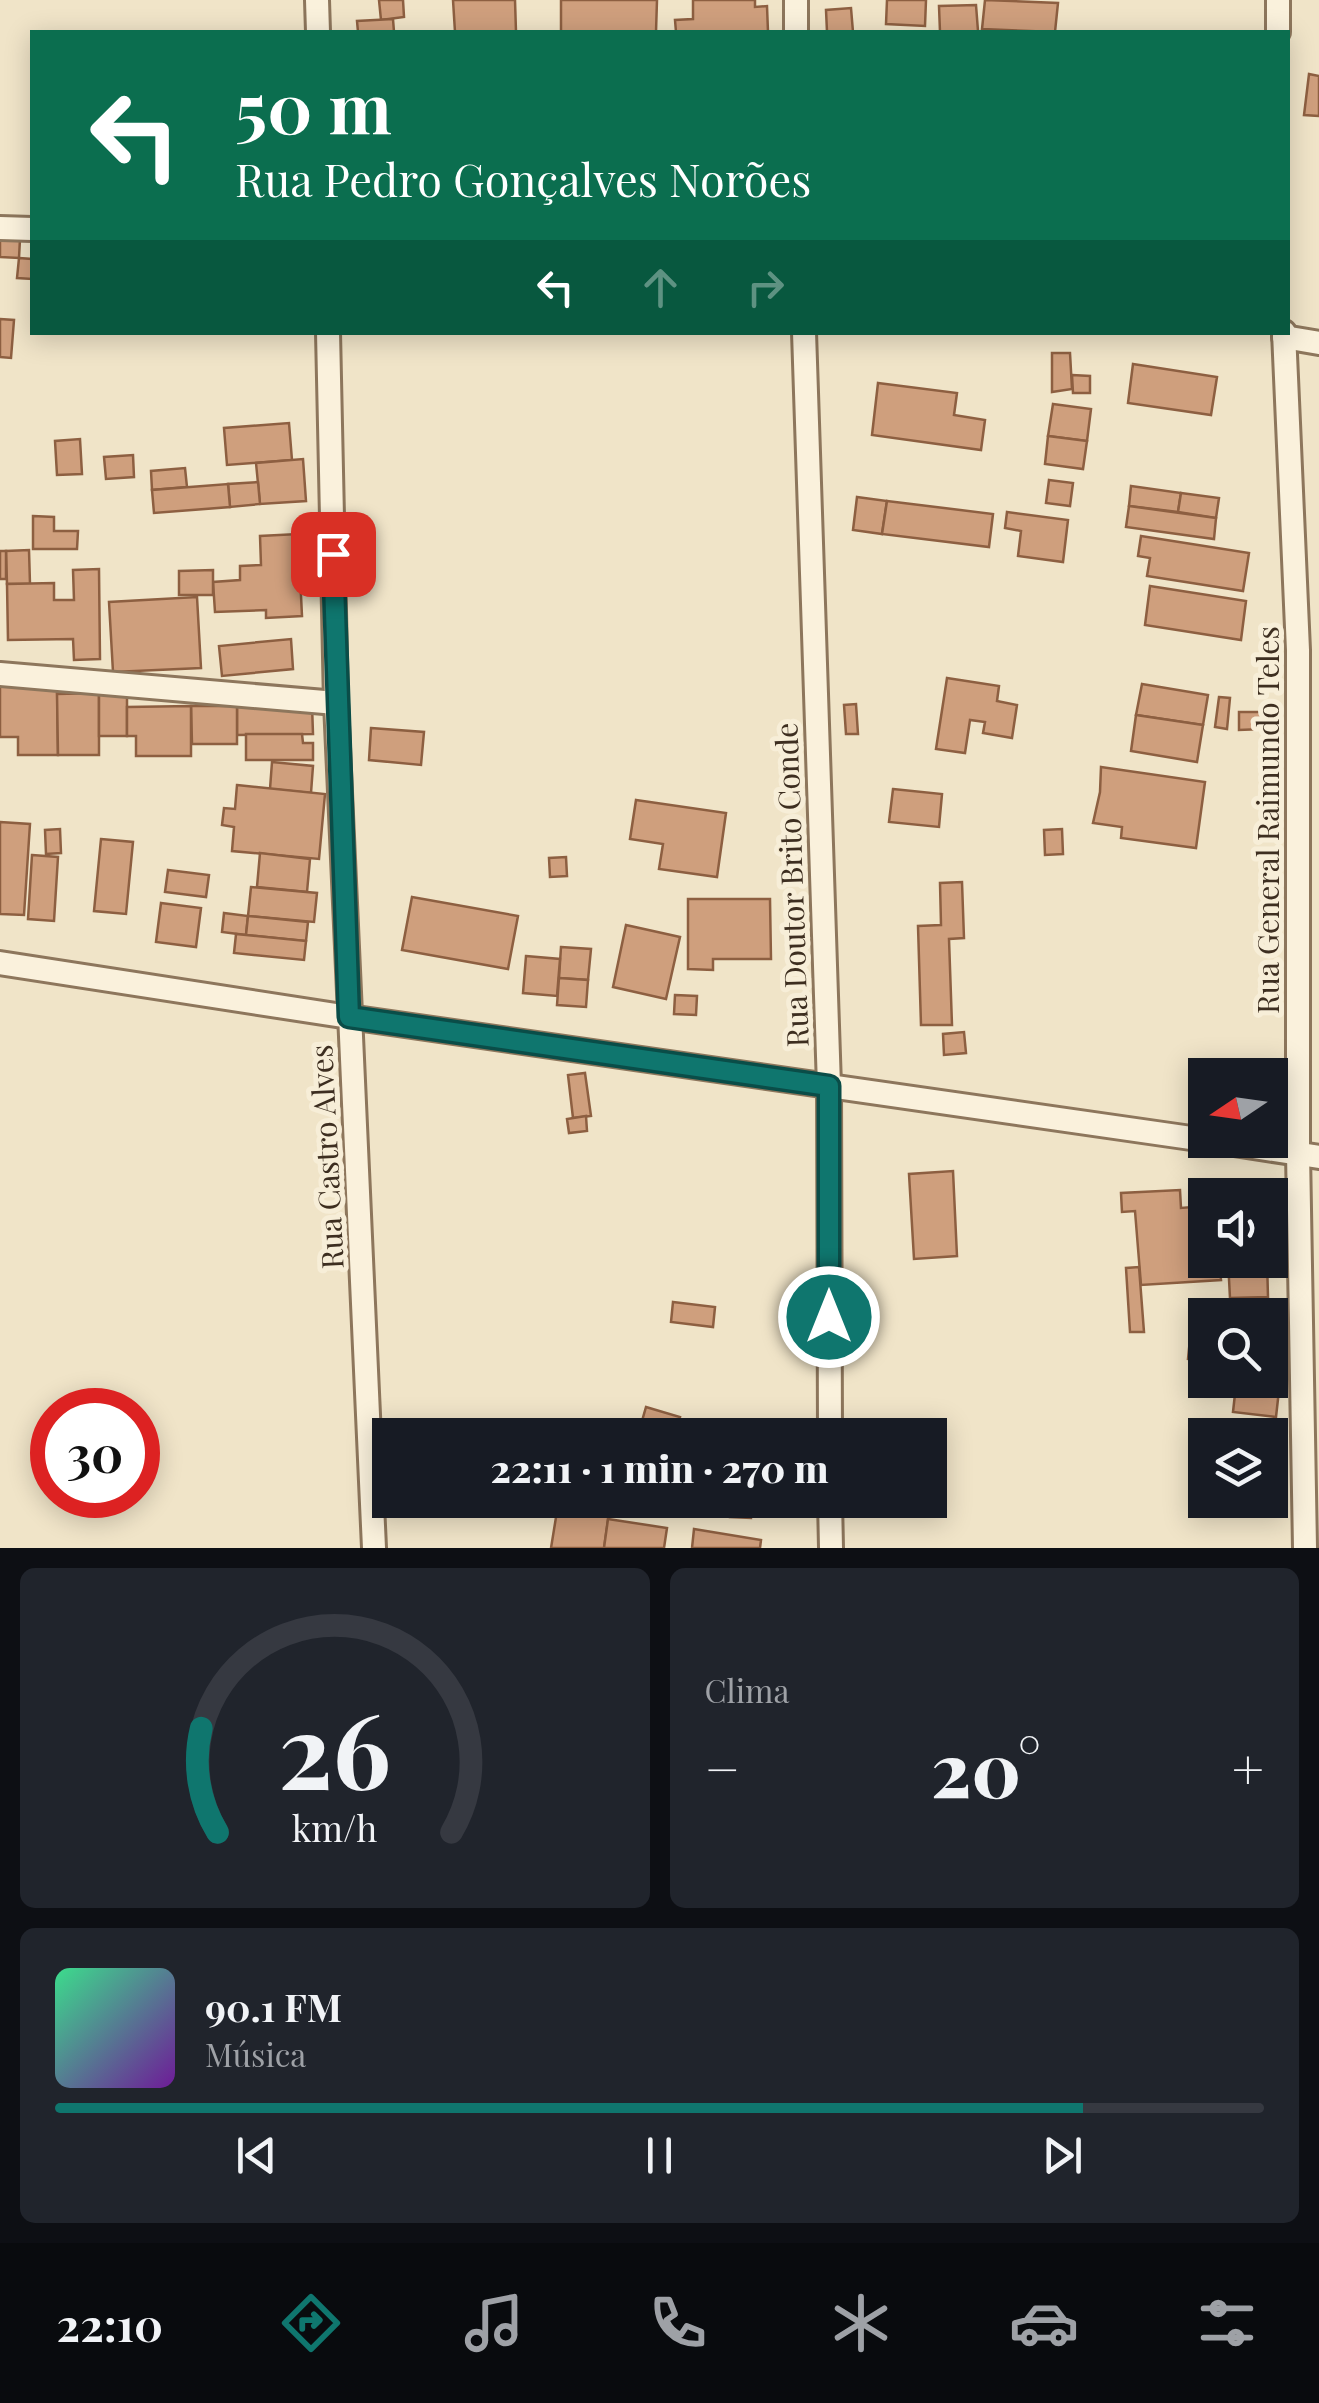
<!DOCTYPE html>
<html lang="pt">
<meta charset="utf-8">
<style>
body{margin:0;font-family:"Playfair Display",serif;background:#20242c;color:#f1f3f6;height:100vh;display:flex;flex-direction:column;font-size:38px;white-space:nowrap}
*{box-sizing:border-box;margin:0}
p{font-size:32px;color:#9ea1a6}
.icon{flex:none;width:55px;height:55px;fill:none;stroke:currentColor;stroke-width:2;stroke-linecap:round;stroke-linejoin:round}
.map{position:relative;height:1548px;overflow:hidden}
.sheet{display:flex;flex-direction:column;gap:20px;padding:20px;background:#0d0f14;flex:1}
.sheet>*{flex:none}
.guide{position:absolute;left:30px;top:30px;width:1260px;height:305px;border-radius:0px;box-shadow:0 5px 25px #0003;background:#0b6e4f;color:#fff;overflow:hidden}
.needle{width:65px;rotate:257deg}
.fabs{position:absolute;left:1188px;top:1058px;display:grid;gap:20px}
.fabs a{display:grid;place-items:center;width:100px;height:100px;border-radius:0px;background:#171b24;box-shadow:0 5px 25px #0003;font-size:50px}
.speed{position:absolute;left:30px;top:1388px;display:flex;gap:20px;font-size:50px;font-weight:700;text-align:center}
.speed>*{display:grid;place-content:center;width:130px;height:130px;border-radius:50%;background:#171b24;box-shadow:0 5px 25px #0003;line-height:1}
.speed .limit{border:15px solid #d22;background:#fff;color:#111}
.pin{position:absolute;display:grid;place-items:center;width:85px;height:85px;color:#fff;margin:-42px;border-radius:20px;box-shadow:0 5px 15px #0006}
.me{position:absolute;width:110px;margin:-55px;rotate:0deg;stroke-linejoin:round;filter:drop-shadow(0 0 8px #0008)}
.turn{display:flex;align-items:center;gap:35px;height:210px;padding:0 40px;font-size:45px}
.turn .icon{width:130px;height:130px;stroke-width:2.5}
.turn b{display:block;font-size:70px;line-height:85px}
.lanes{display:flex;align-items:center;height:95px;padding:0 40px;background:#0003;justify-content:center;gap:50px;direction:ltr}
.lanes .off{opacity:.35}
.big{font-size:75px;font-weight:800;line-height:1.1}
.sheet .widget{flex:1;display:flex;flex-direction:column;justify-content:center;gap:15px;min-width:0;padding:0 35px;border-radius:15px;background:#20242c}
.sheet .dial{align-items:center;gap:0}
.dial svg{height:260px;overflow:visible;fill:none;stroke:#363941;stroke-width:7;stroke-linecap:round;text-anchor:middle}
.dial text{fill:#f1f3f6;stroke:none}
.song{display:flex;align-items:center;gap:30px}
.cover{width:120px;height:120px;border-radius:15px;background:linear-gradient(135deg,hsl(150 70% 55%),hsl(280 70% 35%))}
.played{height:10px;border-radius:5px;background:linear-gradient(90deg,#0f766e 85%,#363941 85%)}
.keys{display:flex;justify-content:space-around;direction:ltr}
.heat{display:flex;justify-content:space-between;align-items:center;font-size:55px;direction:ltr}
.sheet .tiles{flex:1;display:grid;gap:20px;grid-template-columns:1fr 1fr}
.widget:last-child{grid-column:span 2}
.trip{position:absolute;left:372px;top:1418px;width:575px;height:100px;border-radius:0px;background:#171b24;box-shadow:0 5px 25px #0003;font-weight:800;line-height:100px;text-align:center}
.tab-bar{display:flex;height:160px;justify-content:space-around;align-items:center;background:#090b0e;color:#9ea1a6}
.tab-bar .icon{width:70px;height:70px}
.tab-bar .current{color:#0f766e}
.tab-bar b{font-size:45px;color:#f1f3f6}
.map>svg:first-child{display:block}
</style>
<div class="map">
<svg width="1319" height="1548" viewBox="0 0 1319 1548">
<rect width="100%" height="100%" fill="#f0e4c8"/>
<g fill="#cf9f7d" stroke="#8d5f41" stroke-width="2.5">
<path d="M379,0H403L404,17L381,20Z"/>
<path d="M453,0H515L516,32H455Z"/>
<path d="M561,0H657L656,32H561Z"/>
<path d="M693,0H755V7L767,6L768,32H676L675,20L693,19Z"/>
<path d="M887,0H926L925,26L886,24Z"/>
<path d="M985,0L1058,3L1055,32L982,29Z"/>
<path d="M976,5L978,31L940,32L939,6Z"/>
<path d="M851,8L853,32H827L826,10Z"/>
<path d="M393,19L394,32H358L357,21Z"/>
<path d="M1309,74L1319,76V116L1304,115Z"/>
<path d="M0,237L20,239L19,258L0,257Z"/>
<path d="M19,258L32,259V279L17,278Z"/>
<path d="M0,319L14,320L11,358L0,357Z"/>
<path d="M1052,353H1070L1072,389L1052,392Z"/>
<path d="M1133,364L1217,377L1211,415L1128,403Z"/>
<path d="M1072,375L1090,376V393H1073Z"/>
<path d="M878,383L957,393L954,415L985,420L981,450L872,435Z"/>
<path d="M1053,404L1091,409L1087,441L1048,436Z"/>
<path d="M289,423L292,460L227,465L224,428Z"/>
<path d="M1048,436L1087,441L1083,469L1045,464Z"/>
<path d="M80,439L82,474L57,475L55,441Z"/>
<path d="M133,455L134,477L106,479L104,457Z"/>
<path d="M303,459L306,501L260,504L256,463Z"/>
<path d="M185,468L187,487L152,490L151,471Z"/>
<path d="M1049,480L1073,483L1070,506L1046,503Z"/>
<path d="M258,482L260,504L230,507L228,484Z"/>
<path d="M228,484L230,507L154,513L152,490Z"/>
<path d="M1131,486L1181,493L1178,512L1129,506Z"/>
<path d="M1181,493L1219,498L1216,518L1178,512Z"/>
<path d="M857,497L887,501L882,534L853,530Z"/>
<path d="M887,501L993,514L989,547L882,534Z"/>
<path d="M1129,506L1216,518L1214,539L1126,527Z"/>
<path d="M1007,512L1068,520L1063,562L1018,556L1021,531L1005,528Z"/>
<path d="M33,516L54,517V531H78L77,549H33Z"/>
<path d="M298,534L302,616L266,618V610L215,612L213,582L240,580V566L261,565L260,536Z"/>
<path d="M1141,536L1249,553L1243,591L1147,576L1150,558L1138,556Z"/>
<path d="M29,550L30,584H7L6,551Z"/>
<rect x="0" y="551" width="6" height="28"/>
<path d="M99,569L100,659L74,660L73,639L8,640L7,584L54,583V600H74L73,570Z"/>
<path d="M213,570V595H179V571Z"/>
<path d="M1150,586L1246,601L1241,640L1145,625Z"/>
<path d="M197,597L201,668L113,672L109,602Z"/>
<path d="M291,639L293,669L222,676L219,646Z"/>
<path d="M947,678L999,686L997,701L1017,705L1012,738L983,733L985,722L970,720L965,753L936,749Z"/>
<path d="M57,683L58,755H18V737H0V684Z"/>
<path d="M1142,684L1208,695L1203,725L1136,715Z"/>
<path d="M99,693V755H58L57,694Z"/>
<path d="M99,693L127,694V736H99Z"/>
<path d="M1219,697L1230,698L1227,729L1215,727Z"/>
<path d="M856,704L858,734H846L844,705Z"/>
<path d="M312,705L313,734L237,735V706Z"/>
<path d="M191,706H237V744H192Z"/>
<path d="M191,706V756H136V736H127V707Z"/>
<path d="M1239,712H1263V729L1239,730Z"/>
<path d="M1136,715L1203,725L1197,762L1131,751Z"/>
<path d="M371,728L424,732L421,765L369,760Z"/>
<path d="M246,734H302L303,743H313V760H246Z"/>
<path d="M272,762L313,766L311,793L270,789Z"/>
<path d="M1101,767L1205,782L1196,848L1121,838L1122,827L1093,823L1100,792Z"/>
<path d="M237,785L325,794L319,859L232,851L234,827L222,825L224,808L235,809Z"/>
<path d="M893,789L942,794L939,827L889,822Z"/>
<path d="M636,800L726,813L717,877L659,869L663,844L630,839Z"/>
<path d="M0,822L30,824L24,915L0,914Z"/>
<path d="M60,829L61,853L46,854L45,830Z"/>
<path d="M1062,829L1063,854L1045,855L1044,830Z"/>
<path d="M101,839L133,842L126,914L94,911Z"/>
<path d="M260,853L310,859L307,892L257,887Z"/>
<path d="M32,855L58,857L54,921L28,919Z"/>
<path d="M566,857L567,876L550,877L549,858Z"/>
<path d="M168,870L209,875L206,897L165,892Z"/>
<path d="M962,882L964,938L949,939L952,1025H921L918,926L941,925L940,883Z"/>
<path d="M251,887L317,893L314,922L248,916Z"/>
<path d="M412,897L518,916L508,969L402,950Z"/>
<path d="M688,899H770L771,959H713V970L688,969Z"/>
<path d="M161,903L201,908L196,947L156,942Z"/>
<path d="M224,913L248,916L246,935L222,932Z"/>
<path d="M248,916L308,922L306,941L246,935Z"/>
<path d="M626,925L680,937L666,999L613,987Z"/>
<path d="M236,934L306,941L304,960L234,953Z"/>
<path d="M561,947L591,949L588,980L559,978Z"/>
<path d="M526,956L560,959L557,996L523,993Z"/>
<path d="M559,978L588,980L586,1007L557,1005Z"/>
<path d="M675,995L697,996L696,1015L674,1014Z"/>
<path d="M964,1032L966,1053L944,1055L943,1034Z"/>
<path d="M585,1073L591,1116L573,1118L568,1075Z"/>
<path d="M586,1116L587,1131L569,1133L567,1119Z"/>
<path d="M953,1171L957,1256L914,1259L909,1174Z"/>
<path d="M1276,1185L1277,1222H1270V1195H1226V1187Z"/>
<path d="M1180,1190L1181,1208L1205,1206V1260H1219L1221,1280L1141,1285L1135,1211L1122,1212L1121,1193Z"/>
<path d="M1228,1260H1267L1268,1297L1230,1298Z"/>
<path d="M1139,1267L1144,1332H1130L1126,1268Z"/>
<path d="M673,1302L715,1307L713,1327L671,1322Z"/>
<path d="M1194,1320L1205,1321V1341L1193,1340Z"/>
<path d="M1190,1339L1205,1341L1203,1361L1188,1359Z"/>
<path d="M1205,1344V1380H1232V1385L1201,1381Z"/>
<path d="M1270,1348L1278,1349L1274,1389L1232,1385V1380H1270Z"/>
<path d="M1236,1385L1279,1390L1276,1417L1233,1412Z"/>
<path d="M646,1407L680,1417L675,1435H638Z"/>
<path d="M803,1425L806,1435H790L788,1428Z"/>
<path d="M592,1428L618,1430V1435H591Z"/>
<path d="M731,1500H752L751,1518L730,1517Z"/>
<path d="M558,1505L609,1513L604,1548H551Z"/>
<path d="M608,1519L667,1528L664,1548H604Z"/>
<path d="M694,1529L761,1540L760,1548H692Z"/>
</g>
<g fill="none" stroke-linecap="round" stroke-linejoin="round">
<defs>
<g id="minor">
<path d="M317,0L318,32"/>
<path d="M796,0V32"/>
<path d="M1278,0V32"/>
<path d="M0,228L32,229"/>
<path d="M328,332L336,703L374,1548"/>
<path d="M804,332L829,1086L830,1435"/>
<path d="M1284,332L1298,650V1153L1305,1548"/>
<path d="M1284,337L1319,343"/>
<path d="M0,674L336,703"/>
<path d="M0,963L349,1017L1205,1140"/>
<path d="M1208,1140L1319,1157"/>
<path d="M830,1500L831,1548"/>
</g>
</defs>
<use href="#minor" stroke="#8d765c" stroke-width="28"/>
<use href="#minor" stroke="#faf1dc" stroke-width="22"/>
</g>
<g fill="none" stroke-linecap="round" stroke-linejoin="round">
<defs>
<path id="route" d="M333,554L349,1017L829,1086V1317"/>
</defs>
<use href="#route" stroke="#0a4d48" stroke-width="25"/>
<use href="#route" stroke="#0f766e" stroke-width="18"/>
</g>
<g text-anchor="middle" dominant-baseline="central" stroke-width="10" stroke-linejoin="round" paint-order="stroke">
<g font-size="30" fill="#3d2e20" stroke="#f7eed8">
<text transform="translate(1267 820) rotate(-90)">Rua General Raimundo Teles</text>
<text transform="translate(791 885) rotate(-92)">Rua Doutor Brito Conde</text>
<text transform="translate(326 1157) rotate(-93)">Rua Castro Alves</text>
</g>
</g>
</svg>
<div class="fabs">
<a><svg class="needle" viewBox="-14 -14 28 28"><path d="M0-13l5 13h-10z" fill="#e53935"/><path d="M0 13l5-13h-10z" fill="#9ea1a6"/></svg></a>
<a><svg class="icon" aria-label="sound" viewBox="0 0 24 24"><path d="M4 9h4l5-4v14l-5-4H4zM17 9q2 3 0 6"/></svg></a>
<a><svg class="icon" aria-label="search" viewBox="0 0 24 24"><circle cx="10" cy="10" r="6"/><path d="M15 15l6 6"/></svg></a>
<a><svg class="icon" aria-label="layers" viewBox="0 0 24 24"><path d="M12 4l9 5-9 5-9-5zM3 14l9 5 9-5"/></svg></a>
</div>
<div class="speed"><div class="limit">30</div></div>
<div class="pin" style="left:333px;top:554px;background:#d93025"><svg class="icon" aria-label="arrive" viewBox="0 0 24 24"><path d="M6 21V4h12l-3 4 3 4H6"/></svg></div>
<svg class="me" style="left:829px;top:1317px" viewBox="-20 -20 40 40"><circle r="17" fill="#0f766e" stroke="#fff" stroke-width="3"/><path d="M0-11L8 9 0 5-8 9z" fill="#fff"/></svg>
<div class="trip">22:11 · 1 min · 270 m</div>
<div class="guide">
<div class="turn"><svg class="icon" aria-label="left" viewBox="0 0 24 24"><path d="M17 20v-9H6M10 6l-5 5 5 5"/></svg><div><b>50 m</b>Rua Pedro Gonçalves Norões</div></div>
<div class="lanes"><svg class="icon" aria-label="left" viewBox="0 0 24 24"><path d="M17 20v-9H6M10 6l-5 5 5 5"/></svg><svg class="icon off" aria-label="ahead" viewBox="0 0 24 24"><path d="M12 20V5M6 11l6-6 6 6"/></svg><svg class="icon off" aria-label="right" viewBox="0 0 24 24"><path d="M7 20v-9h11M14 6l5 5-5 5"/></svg></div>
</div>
</div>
<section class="sheet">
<div class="tiles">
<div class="widget dial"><svg viewBox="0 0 100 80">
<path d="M14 69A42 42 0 1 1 86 69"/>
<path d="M14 69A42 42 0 0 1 9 37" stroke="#0f766e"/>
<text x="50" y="56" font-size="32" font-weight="700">26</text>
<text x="50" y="72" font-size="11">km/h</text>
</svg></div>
<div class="widget"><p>Clima</p>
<div class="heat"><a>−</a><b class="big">20°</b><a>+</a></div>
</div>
<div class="widget">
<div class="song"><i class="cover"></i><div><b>90.1 FM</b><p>Música</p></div></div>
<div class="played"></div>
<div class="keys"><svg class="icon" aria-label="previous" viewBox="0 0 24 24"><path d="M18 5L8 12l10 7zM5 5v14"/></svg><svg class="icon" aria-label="pause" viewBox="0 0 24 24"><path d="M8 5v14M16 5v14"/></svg><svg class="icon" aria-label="next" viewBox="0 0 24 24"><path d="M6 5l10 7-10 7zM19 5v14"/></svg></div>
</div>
</div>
</section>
<nav class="tab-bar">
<b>22:10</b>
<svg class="icon current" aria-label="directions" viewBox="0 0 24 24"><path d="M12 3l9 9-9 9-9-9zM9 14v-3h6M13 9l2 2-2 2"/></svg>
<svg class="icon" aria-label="music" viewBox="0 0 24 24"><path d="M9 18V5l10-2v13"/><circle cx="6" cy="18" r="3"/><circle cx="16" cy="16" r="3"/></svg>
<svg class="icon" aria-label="phone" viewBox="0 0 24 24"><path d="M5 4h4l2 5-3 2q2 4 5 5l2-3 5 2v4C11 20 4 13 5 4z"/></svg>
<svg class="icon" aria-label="climate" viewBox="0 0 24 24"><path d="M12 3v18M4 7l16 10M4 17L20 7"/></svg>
<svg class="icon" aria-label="car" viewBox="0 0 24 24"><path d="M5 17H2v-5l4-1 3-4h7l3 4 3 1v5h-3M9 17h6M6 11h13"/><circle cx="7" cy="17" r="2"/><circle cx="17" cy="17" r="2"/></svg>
<svg class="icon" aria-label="filters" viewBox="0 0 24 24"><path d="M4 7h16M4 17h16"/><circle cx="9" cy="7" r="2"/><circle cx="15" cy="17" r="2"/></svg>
</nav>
